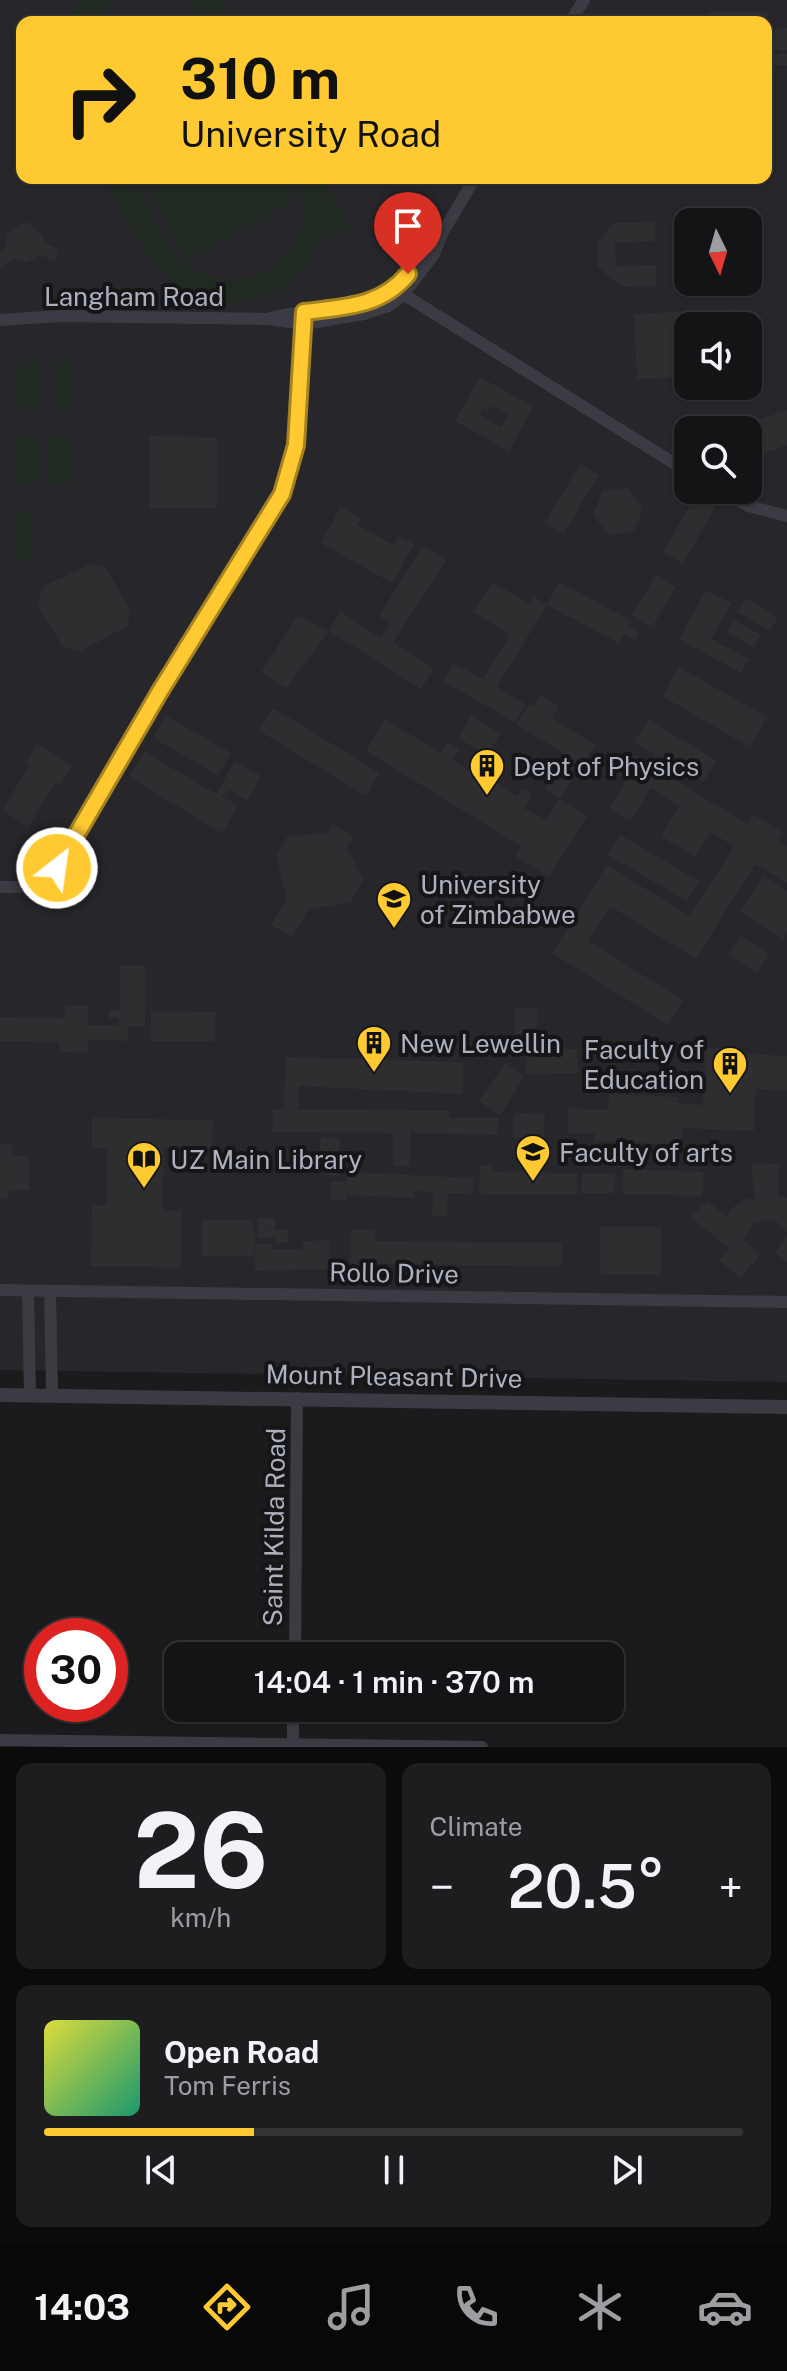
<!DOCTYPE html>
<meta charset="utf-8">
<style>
body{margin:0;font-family:"Public Sans",sans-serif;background:#1d1d1f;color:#f1f3f6;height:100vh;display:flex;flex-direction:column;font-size:30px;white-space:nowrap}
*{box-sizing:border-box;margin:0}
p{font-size:26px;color:#9d9ea1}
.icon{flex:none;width:44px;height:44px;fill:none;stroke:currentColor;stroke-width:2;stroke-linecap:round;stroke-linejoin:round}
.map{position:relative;height:1747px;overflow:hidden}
.drawer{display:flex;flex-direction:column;gap:16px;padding:16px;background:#0b0b0c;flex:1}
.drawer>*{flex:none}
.top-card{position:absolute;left:16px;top:16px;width:756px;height:168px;border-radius:16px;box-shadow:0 2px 6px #0004,0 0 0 2px #333335;background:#ffca31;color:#111;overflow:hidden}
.needle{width:52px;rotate:175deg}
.fabs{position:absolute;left:674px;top:208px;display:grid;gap:16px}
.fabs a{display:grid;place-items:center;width:88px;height:88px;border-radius:16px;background:#141416;box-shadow:0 2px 6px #0004,0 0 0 2px #333335;font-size:40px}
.speed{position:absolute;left:24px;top:1618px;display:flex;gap:16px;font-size:40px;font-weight:700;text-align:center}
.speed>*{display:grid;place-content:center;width:104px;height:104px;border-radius:50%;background:#141416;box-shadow:0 2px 6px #0004,0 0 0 2px #333335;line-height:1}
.speed .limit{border:12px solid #d22;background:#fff;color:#111}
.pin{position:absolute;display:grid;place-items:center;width:68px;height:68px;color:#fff;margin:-82px -34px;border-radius:50% 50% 50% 0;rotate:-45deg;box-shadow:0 0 8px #0007}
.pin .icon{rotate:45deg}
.me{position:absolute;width:88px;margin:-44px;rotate:30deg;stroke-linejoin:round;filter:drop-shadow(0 0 6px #0008)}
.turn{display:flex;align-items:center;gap:28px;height:168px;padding:0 32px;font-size:36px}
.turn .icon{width:104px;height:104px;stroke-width:2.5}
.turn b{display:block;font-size:56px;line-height:68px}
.big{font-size:60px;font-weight:600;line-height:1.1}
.drawer .tile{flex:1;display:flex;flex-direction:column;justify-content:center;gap:12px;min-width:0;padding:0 28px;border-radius:16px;background:#1d1d1f}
.drawer .dial{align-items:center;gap:0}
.dial b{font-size:104px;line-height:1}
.song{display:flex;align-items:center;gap:24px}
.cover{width:96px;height:96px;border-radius:12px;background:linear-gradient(135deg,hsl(60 70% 55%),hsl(160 70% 35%))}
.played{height:8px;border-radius:4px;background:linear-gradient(90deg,#ffca31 30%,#333335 30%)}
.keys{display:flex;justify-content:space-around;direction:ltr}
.heat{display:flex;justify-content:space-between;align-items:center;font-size:44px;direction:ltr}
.drawer .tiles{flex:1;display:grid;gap:16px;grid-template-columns:1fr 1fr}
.tile:last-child{grid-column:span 2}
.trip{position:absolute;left:164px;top:1642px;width:460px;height:80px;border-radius:16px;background:#141416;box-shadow:0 2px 6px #0004,0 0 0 2px #333335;font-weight:600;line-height:80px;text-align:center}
.menu{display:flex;height:128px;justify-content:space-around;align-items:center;background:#080809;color:#9d9ea1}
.menu .icon{width:56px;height:56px}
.menu .current{color:#ffca31}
.menu b{font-size:36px;color:#f1f3f6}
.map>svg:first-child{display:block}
</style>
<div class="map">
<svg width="787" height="1747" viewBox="0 0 787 1747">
<rect width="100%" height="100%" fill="#1b1b1d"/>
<path fill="#27272b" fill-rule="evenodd" d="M0,0H787V1382L0,1370ZM22,22H766V178H22ZM688,222H748V282H688ZM688,326H748V386H688ZM688,430H748V490H688Z"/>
<g fill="#202922">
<path d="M81,0H118L92,22H65Z"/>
<path d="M184,0H220L234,22H210Z"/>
<path d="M104,178H132C149,207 165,251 194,269C254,306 327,242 299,178H322L351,229L335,237L330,228C322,232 307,269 291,282C275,295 255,303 234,303C161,306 134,231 104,178Z"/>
<path d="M140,178H292L302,196L187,261Z"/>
<path d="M17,362H39L38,409H17Z"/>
<path d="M51,362H73V410L51,409Z"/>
<rect x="16" y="436" width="22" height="48"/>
<rect x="48" y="437" width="22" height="48"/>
<rect x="13" y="512" width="21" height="48"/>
</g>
<g fill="#2e2e31" fill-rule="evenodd">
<path d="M708,12H767L768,22H708Z"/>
<path d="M685,14V22H644V15Z"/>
<path d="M787,28V51L766,48V37H775V29Z"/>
<rect x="774" y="54" width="13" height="11"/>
<path d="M673,221H688V240L673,241Z"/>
<path d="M27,222L43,235L44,242L59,249L55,261L40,255L26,263L14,259L0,270V253L5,248L7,233Z"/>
<path d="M655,222V241L615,243L616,266L656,265L657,286L622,287L598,267L597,243L614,223Z"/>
<rect x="674" y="264" width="14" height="21"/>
<path d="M738,309L739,326H688V377L637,379L634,314Z"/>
<path d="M480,377L533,407L509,451L455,421ZM493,406L508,414L502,427L480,415L483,408L488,411Z"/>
<path d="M787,410V445L759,455L749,423Z"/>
<path d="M150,436L217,437V508H150Z"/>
<path d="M580,464L599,475L563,534L545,523Z"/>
<path d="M628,488L643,508L634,531L609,535L593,515L603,491Z"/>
<path d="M696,496L715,507L683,564L663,552Z"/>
<path d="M341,506L361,518L357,525L394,545L399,536L414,544L392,583L321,543Z"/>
<path d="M423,546L446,560L393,643L434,669L421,689L329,631L286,688L261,672L298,616L329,631L340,612L381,638L390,623L379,616Z"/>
<path d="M91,564L105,567L130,609L128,626L80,651L62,646L37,604L44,586Z"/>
<path d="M656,575L676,587L652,627L632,615Z"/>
<path d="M492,582L529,604L534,596L547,605L497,687L525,704L515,722L443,681L453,663L483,679L510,635L473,612Z"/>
<path d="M559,582L632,621L629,626L639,632L635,640L624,634L619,643L547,605Z"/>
<path d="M706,590L731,603L711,639L749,659L741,673L679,639Z"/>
<path d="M746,598L778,617L770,631L738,612Z"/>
<path d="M734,620L761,635L754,647L727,632Z"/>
<path d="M679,667L767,717L750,747L662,696Z"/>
<path d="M541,695L559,707L552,718L595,745L559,799L587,816L549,877L515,856L521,846L366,751L385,719L440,753L447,742L459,749L453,760L475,774L481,764L495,773L491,780L517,796L522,788L533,794L524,808L546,821L559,799L545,788L566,755L516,724L529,705H534Z"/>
<path d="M273,708L380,773L366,796L258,730Z"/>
<path d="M166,716L231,753L218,775L153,738Z"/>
<path d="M471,716L500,734L487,756L458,738Z"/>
<path d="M649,720L717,761L703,782L634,742Z"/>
<path d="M37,744L72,766L60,784L56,782L28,827L2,810L30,765L26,763Z"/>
<path d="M628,751L747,824L753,814L783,833L778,841L787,847V883L755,864L696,959L610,906L588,941L683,1000L668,1025L552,953L607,865L690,916L734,846L710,832L695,857L661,836L680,806L651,788L630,821L609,808L627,780L614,772Z"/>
<path d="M145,752L216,794L235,761L261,776L247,800L230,790L221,795L238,806L222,833L129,777Z"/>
<path d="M332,824L354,837L347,848L363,880L351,902L308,910L292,937L271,925L287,899L276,856L287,837L316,833L325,835Z"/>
<path d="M620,835L699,881L687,901L608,855Z"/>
<path d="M764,876L787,891V932L783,939L740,912Z"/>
<path d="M741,936L769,954L757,973L729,954Z"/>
<path d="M120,965L146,966L145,1026H128V1041L88,1040V1053L59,1052V1042L0,1041V1017L65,1018V1006H88V1025H119V1018H108L109,1010H120Z"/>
<path d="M514,1007L537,1008V1033L515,1034Z"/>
<path d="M151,1011L215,1012V1041H150Z"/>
<path d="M706,1047L740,1048V1053L787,1056V1090L756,1089L754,1131L683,1128L682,1145L594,1141L595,1134L567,1133L568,1108L608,1110L609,1094L679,1097L678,1103L703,1105Z"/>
<path d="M526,1049H577L578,1073L526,1074Z"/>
<path d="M285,1057L463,1062V1094L299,1086L298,1109L449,1111V1118H498V1135L410,1133V1166H393V1133L273,1132V1109H284Z"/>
<path d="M505,1063L525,1076L500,1115L479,1101Z"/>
<path d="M514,1113L545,1114L544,1139L513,1138Z"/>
<path d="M92,1118L213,1120L212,1148H164L163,1211H182L181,1268L91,1266L92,1205H106L107,1148H92Z"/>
<path d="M321,1137L340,1138L338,1176L325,1175L326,1155H319Z"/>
<path d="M0,1144L13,1145L12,1156H29V1190H9L8,1199L0,1198Z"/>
<path d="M751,1163L779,1164L778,1196L787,1197V1232L774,1219L754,1222L744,1240L760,1255L740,1278L719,1260L729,1249L691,1217L707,1201L728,1217L730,1210L737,1204L746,1199H755Z"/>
<path d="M480,1165H493V1172L577,1173V1195L479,1194Z"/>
<path d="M623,1169L703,1172L702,1196L622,1194Z"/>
<path d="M347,1172L474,1178L473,1194L448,1193L447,1217L432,1216L433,1192L414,1191V1198L347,1195L346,1200H331V1182H346L347,1191Z"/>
<path d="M582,1174H615L614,1193H581Z"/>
<path d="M258,1218H275V1230H289L288,1243H275V1238H258Z"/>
<path d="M202,1220H253L255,1244H271L273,1249H303V1241L329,1240L330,1269L255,1271V1244L253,1256H202Z"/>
<path d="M600,1226L661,1227V1275L600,1274Z"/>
<path d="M351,1230H375V1241L562,1243V1266L370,1264V1273H350Z"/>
<path d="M787,1236V1262L775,1252Z"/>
</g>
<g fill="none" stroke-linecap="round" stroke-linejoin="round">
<g stroke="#3b3c43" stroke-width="12">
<path d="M570,22L584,0"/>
<path d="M395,289L688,472"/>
<path d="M271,318C307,307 369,315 397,287C411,273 422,254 436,239"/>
<path d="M0,320L60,316L268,319L305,324L364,314L388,306L402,296L434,254L443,232L475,178"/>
<path d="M719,490L748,506L787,516"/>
<path d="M0,887C24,887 41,888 57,868L159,693L282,494L296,445L304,312"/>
<path d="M0,1290L787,1302"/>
<path d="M28,1291L30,1395"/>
<path d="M50,1291L52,1396"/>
<path d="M295,1656L297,1398"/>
<path d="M0,1740L482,1747"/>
<path d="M293,1747V1708"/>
</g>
<path stroke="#3b3c43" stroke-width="14" d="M0,1395L787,1407"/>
</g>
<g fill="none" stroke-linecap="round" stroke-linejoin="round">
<defs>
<path id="route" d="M57,868L159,693L282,494L296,445L304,312C344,307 381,307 408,274"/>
</defs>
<use href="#route" stroke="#a68320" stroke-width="20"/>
<use href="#route" stroke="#ffca31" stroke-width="14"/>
</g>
<defs>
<symbol id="building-pin" viewBox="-11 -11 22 30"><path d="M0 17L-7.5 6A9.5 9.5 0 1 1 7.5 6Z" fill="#ffca31" stroke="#161618"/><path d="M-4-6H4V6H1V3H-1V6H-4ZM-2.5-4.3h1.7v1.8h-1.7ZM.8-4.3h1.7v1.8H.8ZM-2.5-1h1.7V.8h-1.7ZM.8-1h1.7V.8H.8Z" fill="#111"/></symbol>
<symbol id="university-pin" viewBox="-11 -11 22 30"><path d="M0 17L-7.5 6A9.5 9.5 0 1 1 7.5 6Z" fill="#ffca31" stroke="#161618"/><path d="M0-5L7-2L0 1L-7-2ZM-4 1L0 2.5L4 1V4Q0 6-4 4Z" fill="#111"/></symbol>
<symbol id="library-pin" viewBox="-11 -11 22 30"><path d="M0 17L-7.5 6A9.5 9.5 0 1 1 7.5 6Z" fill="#ffca31" stroke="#161618"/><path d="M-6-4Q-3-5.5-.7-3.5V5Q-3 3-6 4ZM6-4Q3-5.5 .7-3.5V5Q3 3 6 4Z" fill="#111"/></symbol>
</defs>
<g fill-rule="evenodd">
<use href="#building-pin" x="467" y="746" width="40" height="54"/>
<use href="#university-pin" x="374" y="879" width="40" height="54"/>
<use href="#building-pin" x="354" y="1023" width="40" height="54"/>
<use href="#building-pin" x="710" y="1044" width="40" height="54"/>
<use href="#university-pin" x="513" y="1132" width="40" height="54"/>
<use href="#library-pin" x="124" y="1139" width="40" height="54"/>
</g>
<g text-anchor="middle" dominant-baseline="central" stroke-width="8" stroke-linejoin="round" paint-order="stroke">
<g font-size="26" fill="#adb0be" stroke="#161618">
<text x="134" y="296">Langham Road</text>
<text transform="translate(394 1273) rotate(1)">Rollo Drive</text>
<text transform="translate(394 1376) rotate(1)">Mount Pleasant Drive</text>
<text transform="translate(274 1527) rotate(-89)">Saint Kilda Road</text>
</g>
<g font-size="26" fill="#adb0be" stroke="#161618" text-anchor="start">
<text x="513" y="766">Dept of Physics</text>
<text x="420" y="884">University<tspan x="420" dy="30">of Zimbabwe</tspan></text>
<text x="400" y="1043">New Lewellin</text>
<text x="704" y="1049" text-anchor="end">Faculty of<tspan x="704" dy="30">Education</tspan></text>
<text x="559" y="1152">Faculty of arts</text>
<text x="170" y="1159">UZ Main Library</text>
</g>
</g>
</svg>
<div class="fabs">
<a><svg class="needle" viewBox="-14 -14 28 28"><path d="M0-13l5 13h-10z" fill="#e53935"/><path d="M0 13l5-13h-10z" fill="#9d9ea1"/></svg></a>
<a><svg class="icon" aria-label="sound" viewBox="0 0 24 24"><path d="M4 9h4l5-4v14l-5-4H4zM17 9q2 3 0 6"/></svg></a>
<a><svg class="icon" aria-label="search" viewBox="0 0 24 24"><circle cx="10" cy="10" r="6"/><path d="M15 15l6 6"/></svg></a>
</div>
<div class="speed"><div class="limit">30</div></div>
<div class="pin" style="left:408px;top:274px;background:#d93025"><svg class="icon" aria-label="arrive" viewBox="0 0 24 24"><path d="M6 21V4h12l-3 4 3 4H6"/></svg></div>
<svg class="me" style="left:57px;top:868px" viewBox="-20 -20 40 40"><circle r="17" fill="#ffca31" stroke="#fff" stroke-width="3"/><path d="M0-11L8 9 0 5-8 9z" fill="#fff"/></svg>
<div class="trip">14:04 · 1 min · 370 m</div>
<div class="top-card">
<div class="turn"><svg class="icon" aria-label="right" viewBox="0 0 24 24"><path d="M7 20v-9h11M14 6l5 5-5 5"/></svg><div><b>310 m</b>University Road</div></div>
</div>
</div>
<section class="drawer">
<div class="tiles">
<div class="tile dial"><b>26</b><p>km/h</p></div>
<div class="tile"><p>Climate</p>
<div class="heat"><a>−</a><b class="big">20.5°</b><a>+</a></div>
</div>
<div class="tile">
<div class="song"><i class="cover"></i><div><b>Open Road</b><p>Tom Ferris</p></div></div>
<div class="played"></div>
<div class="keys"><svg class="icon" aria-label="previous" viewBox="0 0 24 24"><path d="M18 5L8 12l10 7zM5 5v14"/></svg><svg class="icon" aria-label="pause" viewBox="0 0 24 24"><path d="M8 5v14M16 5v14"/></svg><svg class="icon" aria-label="next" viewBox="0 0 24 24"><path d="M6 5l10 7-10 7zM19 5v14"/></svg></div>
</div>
</div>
</section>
<nav class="menu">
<b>14:03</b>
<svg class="icon current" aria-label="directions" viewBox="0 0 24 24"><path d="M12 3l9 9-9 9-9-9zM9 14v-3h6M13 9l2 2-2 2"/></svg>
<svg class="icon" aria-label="music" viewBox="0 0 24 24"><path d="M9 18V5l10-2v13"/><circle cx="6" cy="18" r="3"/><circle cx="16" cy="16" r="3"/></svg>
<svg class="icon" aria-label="phone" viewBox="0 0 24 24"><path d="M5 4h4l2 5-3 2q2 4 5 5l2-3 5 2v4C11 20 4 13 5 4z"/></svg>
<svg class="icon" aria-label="climate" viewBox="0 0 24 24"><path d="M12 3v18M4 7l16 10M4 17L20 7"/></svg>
<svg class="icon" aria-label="car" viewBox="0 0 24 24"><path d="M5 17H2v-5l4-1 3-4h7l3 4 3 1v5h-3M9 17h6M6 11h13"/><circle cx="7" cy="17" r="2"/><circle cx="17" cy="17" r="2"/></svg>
</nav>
